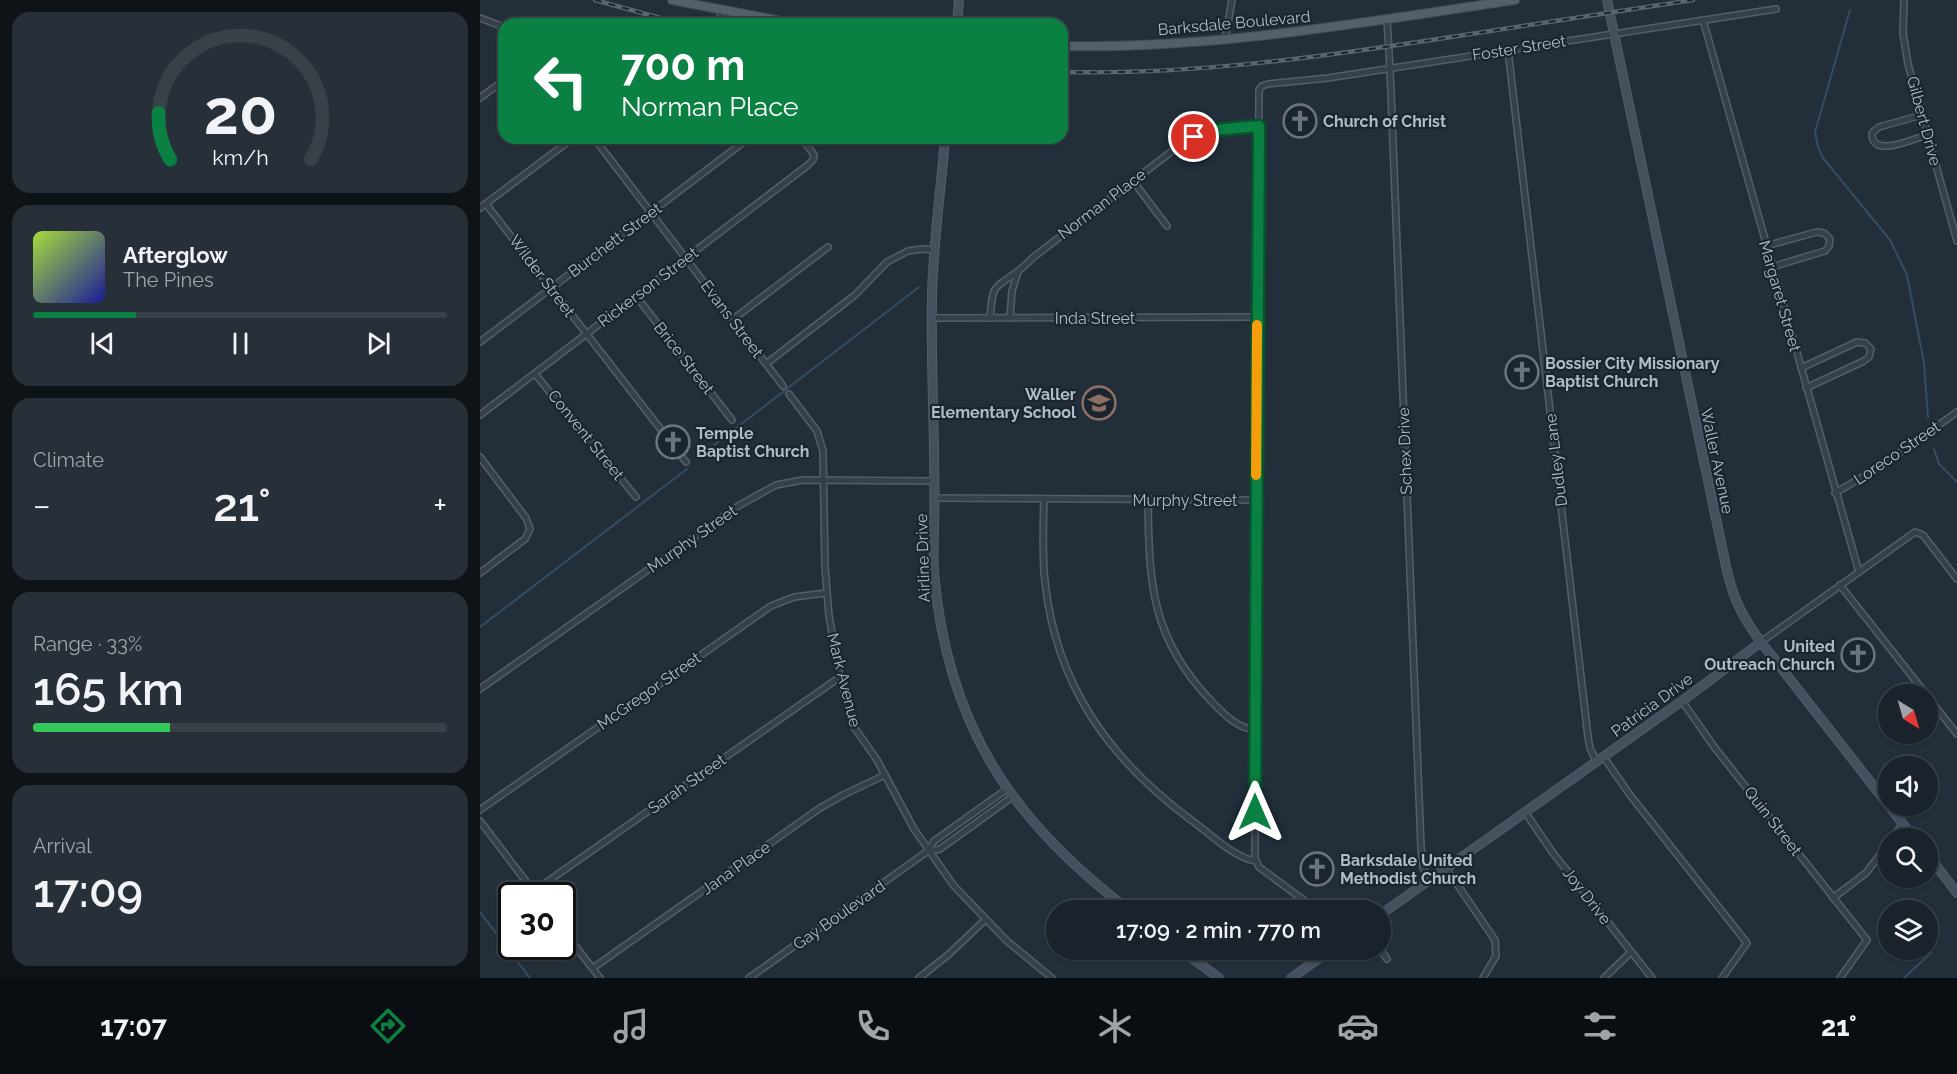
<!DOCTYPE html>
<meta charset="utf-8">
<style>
body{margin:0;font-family:Raleway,sans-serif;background:#272f38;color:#f1f3f6;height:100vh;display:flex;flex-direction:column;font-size:22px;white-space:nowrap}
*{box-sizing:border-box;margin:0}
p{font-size:20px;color:#9fa4a9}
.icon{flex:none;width:33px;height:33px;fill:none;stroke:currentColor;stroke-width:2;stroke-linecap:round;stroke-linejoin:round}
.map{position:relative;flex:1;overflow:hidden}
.panel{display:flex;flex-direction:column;gap:12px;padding:12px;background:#0e1318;width:480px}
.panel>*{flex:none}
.top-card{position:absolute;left:18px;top:18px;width:570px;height:126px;border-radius:18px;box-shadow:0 2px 4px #0004,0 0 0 2px #384048;background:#0b8043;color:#fff;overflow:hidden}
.needle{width:39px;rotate:143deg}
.buttons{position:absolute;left:1398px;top:684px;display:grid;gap:12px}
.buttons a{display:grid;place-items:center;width:60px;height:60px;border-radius:50%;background:#1a232c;box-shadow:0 2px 4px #0004,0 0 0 2px #384048;font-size:30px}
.speed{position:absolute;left:18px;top:882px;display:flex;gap:12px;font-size:30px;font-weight:700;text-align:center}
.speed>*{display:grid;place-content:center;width:78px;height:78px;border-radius:50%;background:#1a232c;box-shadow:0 2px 4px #0004,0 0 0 2px #384048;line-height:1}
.speed .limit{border:3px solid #111;border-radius:9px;background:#fff;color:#111}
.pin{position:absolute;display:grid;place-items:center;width:51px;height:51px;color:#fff;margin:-26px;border:3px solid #fff;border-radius:50%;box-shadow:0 2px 6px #0007}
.me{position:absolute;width:66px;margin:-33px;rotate:0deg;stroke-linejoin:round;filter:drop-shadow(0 0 4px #0008)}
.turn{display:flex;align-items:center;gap:21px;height:126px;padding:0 24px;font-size:27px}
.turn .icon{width:78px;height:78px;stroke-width:2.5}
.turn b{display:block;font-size:42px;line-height:51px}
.big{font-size:45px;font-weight:600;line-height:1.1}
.panel .card{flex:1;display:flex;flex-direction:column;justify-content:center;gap:9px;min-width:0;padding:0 21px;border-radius:18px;background:#272f38}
.panel .dial{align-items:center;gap:0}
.dial svg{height:156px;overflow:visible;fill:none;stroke:#384048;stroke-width:7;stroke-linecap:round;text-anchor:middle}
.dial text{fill:#f1f3f6;stroke:none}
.song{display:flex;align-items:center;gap:18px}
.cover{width:72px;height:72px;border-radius:9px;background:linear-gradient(135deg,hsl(80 70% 55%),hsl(240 70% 35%))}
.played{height:6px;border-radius:3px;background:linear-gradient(90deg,#0b8043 25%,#384048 25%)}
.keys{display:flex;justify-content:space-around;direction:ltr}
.heat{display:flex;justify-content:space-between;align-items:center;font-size:33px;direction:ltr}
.charge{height:9px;border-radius:4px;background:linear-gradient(90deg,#34c759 33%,#384048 0)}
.trip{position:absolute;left:566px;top:900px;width:345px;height:60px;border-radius:30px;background:#1a232c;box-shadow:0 2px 4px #0004,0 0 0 2px #384048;font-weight:600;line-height:60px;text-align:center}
.menu{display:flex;height:96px;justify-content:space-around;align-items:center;background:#0a0e12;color:#9fa4a9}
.menu .icon{width:42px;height:42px}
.menu .current{color:#0b8043}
.menu b{font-size:27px;color:#f1f3f6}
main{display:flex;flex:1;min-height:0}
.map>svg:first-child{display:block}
</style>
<main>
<section class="panel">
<div class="card dial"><svg viewBox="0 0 100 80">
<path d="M14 69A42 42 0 1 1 86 69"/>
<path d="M14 69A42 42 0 0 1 8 45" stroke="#0b8043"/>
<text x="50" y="56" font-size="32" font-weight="700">20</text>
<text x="50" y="72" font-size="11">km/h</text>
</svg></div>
<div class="card">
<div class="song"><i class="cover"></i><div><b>Afterglow</b><p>The Pines</p></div></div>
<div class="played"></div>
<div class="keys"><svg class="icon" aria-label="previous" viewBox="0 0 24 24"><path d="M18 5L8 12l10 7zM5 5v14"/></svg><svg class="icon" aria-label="pause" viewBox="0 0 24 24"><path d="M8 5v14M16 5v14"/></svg><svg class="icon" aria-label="next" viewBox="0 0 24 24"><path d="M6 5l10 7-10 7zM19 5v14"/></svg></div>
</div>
<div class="card"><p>Climate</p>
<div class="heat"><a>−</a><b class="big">21°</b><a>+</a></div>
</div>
<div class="card"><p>Range · 33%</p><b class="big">165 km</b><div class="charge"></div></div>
<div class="card"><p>Arrival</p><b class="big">17:09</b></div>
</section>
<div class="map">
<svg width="1477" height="978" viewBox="0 0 1477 978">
<rect width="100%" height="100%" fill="#222f3b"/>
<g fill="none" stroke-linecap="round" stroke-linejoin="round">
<g stroke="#354c62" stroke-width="2">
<path d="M1370,10L1335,132L1338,147L1343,158L1410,240L1427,275L1444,363L1448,417"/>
<path d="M234,445L439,287"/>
<path d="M1454,449L1459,464L1477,482"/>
<path d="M0,627L207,469"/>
<path d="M0,912L50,978"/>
<path d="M1424,978L1451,953"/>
</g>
<defs>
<g id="street">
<path d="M1424,0L1423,33L1428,64L1477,241"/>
<path d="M0,18L24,27"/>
<path d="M907,20L910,68L941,847L943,867L949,880"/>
<path d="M1223,20L1379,572"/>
<path d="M238,24L242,11"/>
<path d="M745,40L752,0"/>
<path d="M1028,50L1108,737L1110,748L1116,761"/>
<path d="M0,98L24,80"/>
<path d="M1442,115L1399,127L1392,133C1391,159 1433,139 1447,135"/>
<path d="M114,138L303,386"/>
<path d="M653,181L687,226"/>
<path d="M6,204L206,462"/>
<path d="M0,208L93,138"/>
<path d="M1286,246L1337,232L1344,233L1350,239L1349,246L1345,251L1292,267"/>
<path d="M156,296L252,420"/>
<path d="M453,318L777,317"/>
<path d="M510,318C513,286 511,290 537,272C543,268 549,261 555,256L700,145C725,129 750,127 779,126"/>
<path d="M530,318L532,291L538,272"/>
<path d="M252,320L348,247"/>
<path d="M0,342L269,138"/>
<path d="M286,364L375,295L407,262L428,251L442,249L455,250"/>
<path d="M1321,368L1377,342L1385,343L1391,349L1389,357L1384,361L1326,388"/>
<path d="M55,374L156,497"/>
<path d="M309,394L337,431L343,451L345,567L349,616L360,677L374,727L397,760L434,829L474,886L527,941L572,978"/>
<path d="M0,415L328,165L333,160L334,155L322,138"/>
<path d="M0,457L46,518L50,529L45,539L0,573"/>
<path d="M1355,493L1398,468L1477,412"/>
<path d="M454,498L776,500"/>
<path d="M564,499C563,527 562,554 565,582C576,685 629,759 711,820C728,832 755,859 776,861"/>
<path d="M668,500C669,585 671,639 733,703C744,714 759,730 775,729"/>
<path d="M1360,585L1446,694"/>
<path d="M1281,642L1435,532L1443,535L1477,579"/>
<path d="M0,689L258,506L296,485L323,480L454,481"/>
<path d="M1448,697L1477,734"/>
<path d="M1202,701L1235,748L1387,940L1360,978"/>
<path d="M1123,756L1150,795L1267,943L1242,978"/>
<path d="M0,810L291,606L314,597L346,593"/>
<path d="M1045,812L1073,853L1172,978"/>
<path d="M0,821L57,896"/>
<path d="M1412,838L1423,824"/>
<path d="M448,851L454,841L527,789"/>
<path d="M966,868L1015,940L1016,956L1003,978"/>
<path d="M54,891L360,677"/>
<path d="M1353,898L1386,873L1408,844"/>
<path d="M837,910L779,867L775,858L779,90L782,86L788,84L848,78L1296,9"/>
<path d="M82,929L120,978"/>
<path d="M900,949L907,959"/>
<path d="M113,968L340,808L363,795L405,775"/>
<path d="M269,978L448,851L460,849L532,797"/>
<path d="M439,978L468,955L505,920"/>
<path d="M1124,978L1151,952"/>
</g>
<g id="secondary">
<path d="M1127,0L1247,571C1254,600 1263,618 1281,642L1434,838"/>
<path d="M477,24L479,0"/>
<path d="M465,138C461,191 453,243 452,296C451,346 453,396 454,446C454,472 455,498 454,523C454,540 453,557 454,573C467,724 531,821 649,910"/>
<path d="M1448,855L1477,893"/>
<path d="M900,915L1202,701L1281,642"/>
<path d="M701,950L739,978"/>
<path d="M811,978L851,950"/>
</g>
<g id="primary">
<path d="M192,0L317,24"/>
<path d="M582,46C735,49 884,22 1035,0"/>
</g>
</defs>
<use href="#street" stroke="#545e69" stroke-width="8"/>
<use href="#secondary" stroke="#545e69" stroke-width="10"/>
<use href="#primary" stroke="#424c57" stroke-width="10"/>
<use href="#street" stroke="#36404b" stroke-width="5"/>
<use href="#secondary" stroke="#44505e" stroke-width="8"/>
<use href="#primary" stroke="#535f6b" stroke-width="8"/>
<defs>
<g id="rail">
<path d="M115,0L202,24"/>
<path d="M582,72C713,75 842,57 971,37C1051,25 1132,12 1213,0"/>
</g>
</defs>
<use href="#rail" stroke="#576572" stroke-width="4.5"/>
<use href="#rail" stroke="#1b252f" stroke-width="2" stroke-dasharray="7" stroke-linecap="butt"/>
</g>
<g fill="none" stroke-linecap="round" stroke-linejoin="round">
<defs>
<path id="route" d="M714,137L735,130L779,126L775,812"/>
</defs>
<use href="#route" stroke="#07532c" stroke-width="15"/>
<use href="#route" stroke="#0b8043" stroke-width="10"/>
<path stroke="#f59e0b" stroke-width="10" d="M776,475L777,325"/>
</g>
<defs>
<symbol id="church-ring" viewBox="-11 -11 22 22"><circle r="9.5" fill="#1b252f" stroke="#6b7280" stroke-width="1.5"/><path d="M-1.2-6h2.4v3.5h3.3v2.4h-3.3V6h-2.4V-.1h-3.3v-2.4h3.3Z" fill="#6b7280"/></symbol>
<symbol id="school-ring" viewBox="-11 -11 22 22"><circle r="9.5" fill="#1b252f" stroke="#8d6e63" stroke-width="1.5"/><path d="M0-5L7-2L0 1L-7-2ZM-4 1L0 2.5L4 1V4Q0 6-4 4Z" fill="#8d6e63"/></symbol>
</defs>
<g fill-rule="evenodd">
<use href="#church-ring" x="801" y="102" width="38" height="38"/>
<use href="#church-ring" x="1023" y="353" width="38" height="38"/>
<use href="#school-ring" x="600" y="384" width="38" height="38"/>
<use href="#church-ring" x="174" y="423" width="38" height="38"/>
<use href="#church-ring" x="1359" y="636" width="38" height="38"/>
<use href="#church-ring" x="818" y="850" width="38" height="38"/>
</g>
<g text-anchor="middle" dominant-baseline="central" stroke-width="4.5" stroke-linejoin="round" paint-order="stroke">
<g font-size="16" fill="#b1bbc7" stroke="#1b252f">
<text transform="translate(754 23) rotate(-5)">Barksdale Boulevard</text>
<text transform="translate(1039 48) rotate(-9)">Foster Street</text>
<text transform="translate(1444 121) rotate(75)">Gilbert Drive</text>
<text transform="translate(622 204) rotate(-37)">Norman Place</text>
<text transform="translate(135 240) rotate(-37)">Burchett Street</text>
<text transform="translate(62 276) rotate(53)">Wilder Street</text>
<text transform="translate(168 287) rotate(-37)">Rickerson Street</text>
<text transform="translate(1300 296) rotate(74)">Margaret Street</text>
<text x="615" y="318">Inda Street</text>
<text transform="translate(252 319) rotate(53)">Evans Street</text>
<text transform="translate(204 358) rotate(52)">Brice Street</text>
<text transform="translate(106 435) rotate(51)">Convent Street</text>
<text transform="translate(925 451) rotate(-92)">Schex Drive</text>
<text transform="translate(1417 453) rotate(-34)">Loreco Street</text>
<text transform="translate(1076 460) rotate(-97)">Dudley Lane</text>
<text transform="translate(1237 461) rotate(78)">Waller Avenue</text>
<text x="705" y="500">Murphy Street</text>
<text transform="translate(212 539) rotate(-35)">Murphy Street</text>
<text transform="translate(443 558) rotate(-92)">Airline Drive</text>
<text transform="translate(364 680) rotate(76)">Mark Avenue</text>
<text transform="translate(169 691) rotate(-35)">McGregor Street</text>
<text transform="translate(1172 705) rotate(-36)">Patricia Drive</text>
<text transform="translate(207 784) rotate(-35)">Sarah Street</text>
<text transform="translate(1293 821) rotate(52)">Quin Street</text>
<text transform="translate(256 868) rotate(-35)">Jana Place</text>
<text transform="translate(1107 896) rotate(52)">Joy Drive</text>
<text transform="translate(359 915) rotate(-35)">Gay Boulevard</text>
</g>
<g font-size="16" font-weight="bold" fill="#b1bbc7" stroke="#1b252f" text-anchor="start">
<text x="843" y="121">Church of Christ</text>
<text x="1065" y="363">Bossier City Missionary<tspan x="1065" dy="18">Baptist Church</tspan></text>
<text x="596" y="394" text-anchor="end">Waller<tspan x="596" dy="18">Elementary School</tspan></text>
<text x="216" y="433">Temple<tspan x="216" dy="18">Baptist Church</tspan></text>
<text x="1355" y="646" text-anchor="end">United<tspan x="1355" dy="18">Outreach Church</tspan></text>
<text x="860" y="860">Barksdale United<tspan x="860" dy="18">Methodist Church</tspan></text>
</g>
</g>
</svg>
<div class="buttons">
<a><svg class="needle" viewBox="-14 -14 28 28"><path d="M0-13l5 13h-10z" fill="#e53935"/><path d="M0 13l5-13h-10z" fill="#9fa4a9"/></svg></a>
<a><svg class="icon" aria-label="sound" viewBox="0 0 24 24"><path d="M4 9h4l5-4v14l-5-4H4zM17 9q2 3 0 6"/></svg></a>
<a><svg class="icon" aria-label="search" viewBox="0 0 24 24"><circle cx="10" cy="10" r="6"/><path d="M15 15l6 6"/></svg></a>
<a><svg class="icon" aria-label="layers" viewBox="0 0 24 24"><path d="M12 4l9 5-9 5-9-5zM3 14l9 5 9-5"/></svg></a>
</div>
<div class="speed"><div class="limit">30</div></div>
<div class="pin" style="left:714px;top:137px;background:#d93025"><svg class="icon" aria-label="arrive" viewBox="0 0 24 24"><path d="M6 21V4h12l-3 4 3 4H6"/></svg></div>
<svg class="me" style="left:775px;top:812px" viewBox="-20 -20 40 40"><path d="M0-17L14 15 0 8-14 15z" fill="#0b8043" stroke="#fff" stroke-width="4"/></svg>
<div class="trip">17:09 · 2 min · 770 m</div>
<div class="top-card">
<div class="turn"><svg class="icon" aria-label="left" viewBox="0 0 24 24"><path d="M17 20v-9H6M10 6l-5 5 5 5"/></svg><div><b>700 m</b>Norman Place</div></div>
</div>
</div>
</main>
<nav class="menu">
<b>17:07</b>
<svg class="icon current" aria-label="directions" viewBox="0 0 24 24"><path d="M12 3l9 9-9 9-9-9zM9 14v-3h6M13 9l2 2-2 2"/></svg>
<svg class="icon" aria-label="music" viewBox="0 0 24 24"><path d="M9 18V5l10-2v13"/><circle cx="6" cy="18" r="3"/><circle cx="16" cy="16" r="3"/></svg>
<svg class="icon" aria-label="phone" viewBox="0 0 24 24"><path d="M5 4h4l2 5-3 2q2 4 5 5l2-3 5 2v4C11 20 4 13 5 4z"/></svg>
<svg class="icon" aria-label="climate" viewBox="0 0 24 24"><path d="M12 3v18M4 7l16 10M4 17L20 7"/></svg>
<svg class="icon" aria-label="car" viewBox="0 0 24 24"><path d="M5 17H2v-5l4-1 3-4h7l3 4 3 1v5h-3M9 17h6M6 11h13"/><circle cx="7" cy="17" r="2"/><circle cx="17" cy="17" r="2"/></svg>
<svg class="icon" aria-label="filters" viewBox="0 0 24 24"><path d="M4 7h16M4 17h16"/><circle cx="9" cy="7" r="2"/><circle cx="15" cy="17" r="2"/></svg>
<b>21°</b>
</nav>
